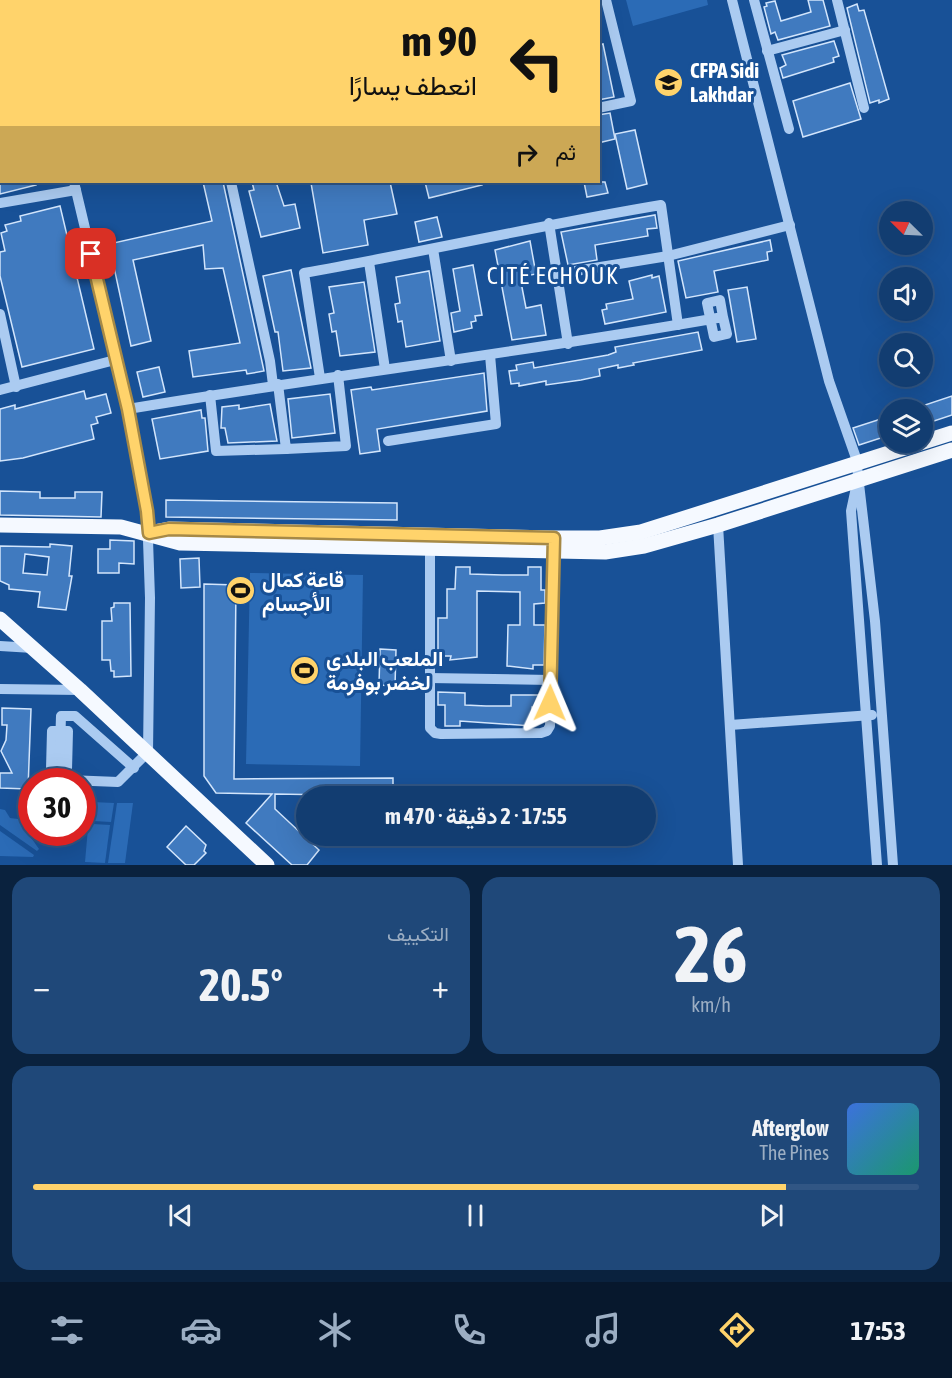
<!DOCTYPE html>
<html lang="ar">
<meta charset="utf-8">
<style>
body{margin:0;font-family:"Asap Condensed",Vazirmatn,sans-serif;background:#1f4879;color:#f1f3f6;direction:rtl;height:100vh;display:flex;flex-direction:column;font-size:22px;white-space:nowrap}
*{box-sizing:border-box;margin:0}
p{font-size:20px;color:#9caec3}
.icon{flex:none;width:33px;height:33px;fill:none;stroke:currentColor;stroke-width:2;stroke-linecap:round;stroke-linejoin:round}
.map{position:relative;height:865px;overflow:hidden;direction:ltr}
.drawer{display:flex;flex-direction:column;gap:12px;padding:12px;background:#0a223e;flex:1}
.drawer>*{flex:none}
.guide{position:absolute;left:0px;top:0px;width:600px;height:183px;box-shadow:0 6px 24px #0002,0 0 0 2px #315684;direction:rtl;background:#ffd36b;color:#111;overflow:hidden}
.needle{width:39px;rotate:294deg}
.tools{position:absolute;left:879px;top:201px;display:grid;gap:12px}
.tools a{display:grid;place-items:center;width:54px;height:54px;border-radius:50%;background:#123d71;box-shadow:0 6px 24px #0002,0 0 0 2px #315684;font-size:30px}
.speed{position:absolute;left:18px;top:768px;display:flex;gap:12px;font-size:30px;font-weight:700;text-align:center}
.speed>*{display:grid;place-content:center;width:78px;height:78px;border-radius:50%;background:#123d71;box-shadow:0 6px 24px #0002,0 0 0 2px #315684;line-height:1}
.speed .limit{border:9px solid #d22;background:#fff;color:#111}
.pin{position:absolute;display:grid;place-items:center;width:51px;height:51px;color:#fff;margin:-26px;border-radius:12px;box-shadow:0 3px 9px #0006}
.me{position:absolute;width:66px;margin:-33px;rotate:1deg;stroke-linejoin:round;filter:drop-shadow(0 0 4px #0008)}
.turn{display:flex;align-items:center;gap:21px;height:126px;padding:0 24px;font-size:27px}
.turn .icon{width:78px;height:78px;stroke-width:2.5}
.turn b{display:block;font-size:42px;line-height:51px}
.then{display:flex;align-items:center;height:57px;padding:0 24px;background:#0003;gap:12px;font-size:22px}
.big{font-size:45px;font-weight:700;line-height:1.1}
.drawer .card{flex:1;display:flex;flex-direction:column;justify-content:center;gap:9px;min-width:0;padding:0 21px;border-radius:18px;background:#1f4879}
.drawer .dial{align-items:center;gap:0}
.dial b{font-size:78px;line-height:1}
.song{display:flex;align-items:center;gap:18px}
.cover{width:72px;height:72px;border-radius:9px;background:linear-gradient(135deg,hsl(220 70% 55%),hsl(160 70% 35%))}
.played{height:6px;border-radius:3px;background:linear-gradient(90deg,#ffd36b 85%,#315684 85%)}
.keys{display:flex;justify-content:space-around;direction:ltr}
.heat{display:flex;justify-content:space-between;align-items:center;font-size:33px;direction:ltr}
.drawer .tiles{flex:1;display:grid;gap:12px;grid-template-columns:1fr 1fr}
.card:last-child{grid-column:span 2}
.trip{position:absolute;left:296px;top:786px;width:360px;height:60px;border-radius:30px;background:#123d71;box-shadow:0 6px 24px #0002,0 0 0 2px #315684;font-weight:700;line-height:60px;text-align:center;direction:rtl}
.tab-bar{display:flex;height:96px;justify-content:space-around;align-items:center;background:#07182d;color:#9caec3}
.tab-bar .icon{width:42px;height:42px}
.tab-bar .current{color:#ffd36b}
.tab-bar b{font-size:27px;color:#f1f3f6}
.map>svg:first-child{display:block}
</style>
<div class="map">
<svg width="952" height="865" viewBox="0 0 952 865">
<rect width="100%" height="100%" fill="#185197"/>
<g fill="#2b6bb6">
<path d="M626,0H707L708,5L633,26Z"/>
<path d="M250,573L363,575L360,766L246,764Z"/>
<path d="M92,802L114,803L111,822L93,821L90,817Z"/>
<path d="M117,803H133L125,863H108Z"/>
<path d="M0,809L5,810L10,818L18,819L39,849L37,851L0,825Z"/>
<path d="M93,824L110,825L105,863L85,862L88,828Z"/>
<path d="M0,831L34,855L33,857L0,856Z"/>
</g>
<g fill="#407abf" stroke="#d2e5fc" stroke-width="1.5" fill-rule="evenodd">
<path d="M808,0H823L830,26L778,40L775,32L771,34L764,7L767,6L766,3L775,1L781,21L811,12Z"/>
<path d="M857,4L859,11L864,10L889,99L879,103V100L870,103L847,8Z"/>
<path d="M834,41L839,56L833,58L834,62L783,78L780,68L786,65L782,55Z"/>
<path d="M603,44L614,97L598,100V45Z"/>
<path d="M850,83L861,119L803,137L793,101Z"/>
<path d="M610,113L615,139L598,143V115Z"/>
<path d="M635,130L647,184L627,189L615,134Z"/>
<path d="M0,182H35L36,185L0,194Z"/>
<path d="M203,182H223L264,371L247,374L246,370L193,377L189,351L240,343L223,268L205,269L203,245L133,260L151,341L131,346L109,244L212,221Z"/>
<path d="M252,182H276L284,206L295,204L300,228L261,237L249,191L254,190Z"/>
<path d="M321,182H390L397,214L364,220L368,245L323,253L311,183Z"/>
<path d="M425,182H481L482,185L429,198Z"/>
<path d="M584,182H605L608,193L587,197Z"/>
<path d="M60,206L94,349L22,367L0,276V252L5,251L1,233L7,231L5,225L21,221L20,216Z"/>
<path d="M655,215L657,228L647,229L648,236L595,245L597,260L568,265L561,232Z"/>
<path d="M437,217L442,237L419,242L415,222Z"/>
<path d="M770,240L772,251L767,252L768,260L714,271L718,292L686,298L678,261Z"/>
<path d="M530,241L536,274L520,277L526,308L541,305L546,335L512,340L495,250Z"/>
<path d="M473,265L482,315L475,316L476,321L471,322L472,328L454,332L451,313L460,311L453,269Z"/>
<path d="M291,270L311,368L283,371L278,332H275L263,276Z"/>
<path d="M429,271L440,341L406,347L402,321L398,322L395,304L400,303L396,277Z"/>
<path d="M652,275V278L659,276L666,312L605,324L602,310L607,309L606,304L633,299L629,281Z"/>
<path d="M364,282L375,352L340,356L336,331L332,332L329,314L334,313L329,287Z"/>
<path d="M747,287L756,339L737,342L728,290Z"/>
<path d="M698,332L702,350L633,363L634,365L618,368V365L599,369L600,376L581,380L546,385V381L519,386V383L511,384L509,371L517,370L516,365L533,362L534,368L608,355L616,352L615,347Z"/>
<path d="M159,367L165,392L143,397L137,372Z"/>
<path d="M484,373L487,411L377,429L380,451L360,454L351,390L371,387L372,390Z"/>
<path d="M84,391L86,399L106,394L111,413L96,417L98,423L91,425L94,439L23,458L0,461V409L15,405V409Z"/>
<path d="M330,394L335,433L292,438L288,399Z"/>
<path d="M952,396V415L922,425V406Z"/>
<path d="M270,404L277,441L228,443L225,428H221L222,407L239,405V409Z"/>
<path d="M201,410L202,418H205L208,451L160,459L152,419Z"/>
<path d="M890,416V435L859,445L853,428Z"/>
<path d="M0,491L40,492V498H75V492H102L101,517L0,515Z"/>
<path d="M166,500L397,503V520L166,517Z"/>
<path d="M110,540L134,541V564L119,563V573H98V549H110Z"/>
<path d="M50,544L72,546L69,576H72L66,610L38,607L40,592L9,589V585L0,581V546L50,547ZM25,554L49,557L47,575L23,573Z"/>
<path d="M199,558L200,587L181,588L180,559Z"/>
<path d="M456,567H470V574L502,575H528V567H541V590H545V603L534,604V625H545L544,665H533V669L507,666L508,625H520V592L477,591V657L450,660L451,656H438V618H447V589H455Z"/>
<path d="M204,584L236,585L234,779L393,778V796L275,794V809L319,850L307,865H292L246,823L272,794L216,793L204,776Z"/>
<path d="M114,603H130L131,676L114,677V671H111L110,660H102V621H112L111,608L114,607Z"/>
<path d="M380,649L396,650L395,686L379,685Z"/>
<path d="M438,692L465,693V705L486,706H511V695H541V707H532V726L460,721V726H445V705H438Z"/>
<path d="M2,708L31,709L28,789L0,788V773H12L1,751L6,740L7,725H2Z"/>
<path d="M186,826L206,845L204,851L206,853L194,865H186L167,847Z"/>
</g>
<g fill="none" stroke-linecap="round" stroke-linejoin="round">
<g stroke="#abcbf1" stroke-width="10">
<path d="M33,0V2"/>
<path d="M191,0V2"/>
<path d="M480,0V2"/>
<path d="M732,0L829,381L856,458L875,621L893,865"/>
<path d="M754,0L789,129"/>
<path d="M837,0L864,108"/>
<path d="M130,2L137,0"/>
<path d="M516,2L523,0"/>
<path d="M0,31L2,30"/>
<path d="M767,51L845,30"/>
<path d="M598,108L631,101L606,0"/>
<path d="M231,182L270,361L273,385"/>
<path d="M0,203L76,190"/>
<path d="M549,223L568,344"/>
<path d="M433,249L451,361"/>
<path d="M369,262L385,369"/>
<path d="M557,274L668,256L790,225"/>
<path d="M0,314L16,387"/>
<path d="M320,378L304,273C423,252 541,225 661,205L678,325"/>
<path d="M278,384L286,449L346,446L338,375"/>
<path d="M0,390L115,360"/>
<path d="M210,395L216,451L286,449"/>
<path d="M128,409C326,376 526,352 723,317L727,334L714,337L707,303L720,300L723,317"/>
<path d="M388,441L496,424L490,355"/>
<path d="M857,483L851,511L877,865"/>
<path d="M718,525L738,865"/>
<path d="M430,549V728L435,733L441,734L541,733L547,731L550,726L554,544"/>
<path d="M0,646L33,648"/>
<path d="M429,678L551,680"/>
<path d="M0,689L80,690"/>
<path d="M730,725L872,715"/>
<path d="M52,731H68L67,770L51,769Z"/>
<path d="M43,779L118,782L148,752L150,598L147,511L128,409L74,182"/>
<path d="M59,780L61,716H75L134,768"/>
</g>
<g stroke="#f5f9ff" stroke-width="15">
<path d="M0,525L121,527L180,543L605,552L644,546L718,525L952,450"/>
<path d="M149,533L169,529L553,538H600L641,532L952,433"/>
<path d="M0,619L80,690L267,865"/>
</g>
</g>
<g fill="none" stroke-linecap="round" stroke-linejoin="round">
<defs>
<path id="route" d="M91,254L128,409L147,511L149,533L169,529L554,538L550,703"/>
</defs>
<use href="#route" stroke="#a68946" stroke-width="15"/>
<use href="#route" stroke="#ffd36b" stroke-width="10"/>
</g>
<defs>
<symbol id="university-disc" viewBox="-11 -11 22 22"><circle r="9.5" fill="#ffd36b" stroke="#185197"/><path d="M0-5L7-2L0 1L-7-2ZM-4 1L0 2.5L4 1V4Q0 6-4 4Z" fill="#111"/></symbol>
<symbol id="stadium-disc" viewBox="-11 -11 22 22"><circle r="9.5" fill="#ffd36b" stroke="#185197"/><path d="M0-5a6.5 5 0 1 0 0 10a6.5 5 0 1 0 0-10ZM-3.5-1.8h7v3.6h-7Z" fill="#111"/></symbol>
</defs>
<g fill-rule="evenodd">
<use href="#university-disc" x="652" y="66" width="33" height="33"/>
<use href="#stadium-disc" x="224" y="574" width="33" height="33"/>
<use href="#stadium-disc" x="288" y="654" width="33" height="33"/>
</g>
<g text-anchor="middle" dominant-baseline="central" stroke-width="6" stroke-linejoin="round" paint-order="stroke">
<g font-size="21" font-weight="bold" fill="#fff" stroke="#185197" text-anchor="start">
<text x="690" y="70">CFPA Sidi<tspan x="690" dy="24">Lakhdar</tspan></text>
<text x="262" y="579">قاعة كمال<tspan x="262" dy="24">الأجسام</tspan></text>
<text x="326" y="658">الملعب البلدي<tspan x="326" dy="24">لخضر بوفرمة</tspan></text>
</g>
<g font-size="24" letter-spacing="1.5" fill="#fff" stroke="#185197">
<text x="553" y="275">CITÉ ECHOUK</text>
</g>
</g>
</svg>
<div class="tools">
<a><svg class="needle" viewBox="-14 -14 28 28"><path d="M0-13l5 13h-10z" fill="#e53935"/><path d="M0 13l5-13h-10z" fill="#9caec3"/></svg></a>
<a><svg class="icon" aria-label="sound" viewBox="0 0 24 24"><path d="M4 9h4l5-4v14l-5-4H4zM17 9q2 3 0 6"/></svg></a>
<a><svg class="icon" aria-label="search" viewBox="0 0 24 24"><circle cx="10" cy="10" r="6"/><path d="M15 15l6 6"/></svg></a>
<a><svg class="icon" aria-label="layers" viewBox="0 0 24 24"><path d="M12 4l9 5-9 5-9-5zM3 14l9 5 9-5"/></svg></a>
</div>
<div class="speed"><div class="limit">30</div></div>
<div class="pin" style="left:91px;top:254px;background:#d93025"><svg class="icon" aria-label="arrive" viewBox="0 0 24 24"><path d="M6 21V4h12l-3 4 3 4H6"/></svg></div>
<svg class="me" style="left:550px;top:703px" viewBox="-20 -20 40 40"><path d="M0-17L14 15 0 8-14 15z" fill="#ffd36b" stroke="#fff" stroke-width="4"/></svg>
<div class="trip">17:55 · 2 دقيقة · 470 m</div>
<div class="guide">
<div class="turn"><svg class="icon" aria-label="left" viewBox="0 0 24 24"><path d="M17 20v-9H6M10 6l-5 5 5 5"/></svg><div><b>90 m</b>انعطف يسارًا</div></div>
<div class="then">ثم<svg class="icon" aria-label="right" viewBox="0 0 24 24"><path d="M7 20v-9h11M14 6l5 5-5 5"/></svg></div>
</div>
</div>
<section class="drawer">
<div class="tiles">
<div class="card dial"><b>26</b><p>km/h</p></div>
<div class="card"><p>التكييف</p>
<div class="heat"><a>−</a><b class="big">20.5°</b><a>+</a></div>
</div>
<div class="card">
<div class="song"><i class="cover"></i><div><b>Afterglow</b><p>The Pines</p></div></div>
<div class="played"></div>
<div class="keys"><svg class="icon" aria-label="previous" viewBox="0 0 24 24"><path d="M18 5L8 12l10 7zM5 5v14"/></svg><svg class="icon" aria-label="pause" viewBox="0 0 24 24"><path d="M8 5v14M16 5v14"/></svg><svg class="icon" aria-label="next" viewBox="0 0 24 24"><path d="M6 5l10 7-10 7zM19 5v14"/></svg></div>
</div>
</div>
</section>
<nav class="tab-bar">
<b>17:53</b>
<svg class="icon current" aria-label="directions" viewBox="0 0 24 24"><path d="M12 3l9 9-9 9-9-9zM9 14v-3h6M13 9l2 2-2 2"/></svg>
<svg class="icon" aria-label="music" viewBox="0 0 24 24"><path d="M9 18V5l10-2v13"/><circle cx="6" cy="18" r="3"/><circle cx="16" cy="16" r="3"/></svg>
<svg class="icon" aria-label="phone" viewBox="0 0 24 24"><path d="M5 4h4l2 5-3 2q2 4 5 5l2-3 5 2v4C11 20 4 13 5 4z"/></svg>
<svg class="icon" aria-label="climate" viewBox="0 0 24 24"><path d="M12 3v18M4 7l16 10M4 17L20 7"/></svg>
<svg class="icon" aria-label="car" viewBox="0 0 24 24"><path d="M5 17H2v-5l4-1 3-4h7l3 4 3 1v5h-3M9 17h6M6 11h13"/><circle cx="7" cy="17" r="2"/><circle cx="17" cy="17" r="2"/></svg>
<svg class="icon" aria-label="filters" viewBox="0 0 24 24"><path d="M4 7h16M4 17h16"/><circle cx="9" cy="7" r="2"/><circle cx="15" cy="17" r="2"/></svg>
</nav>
